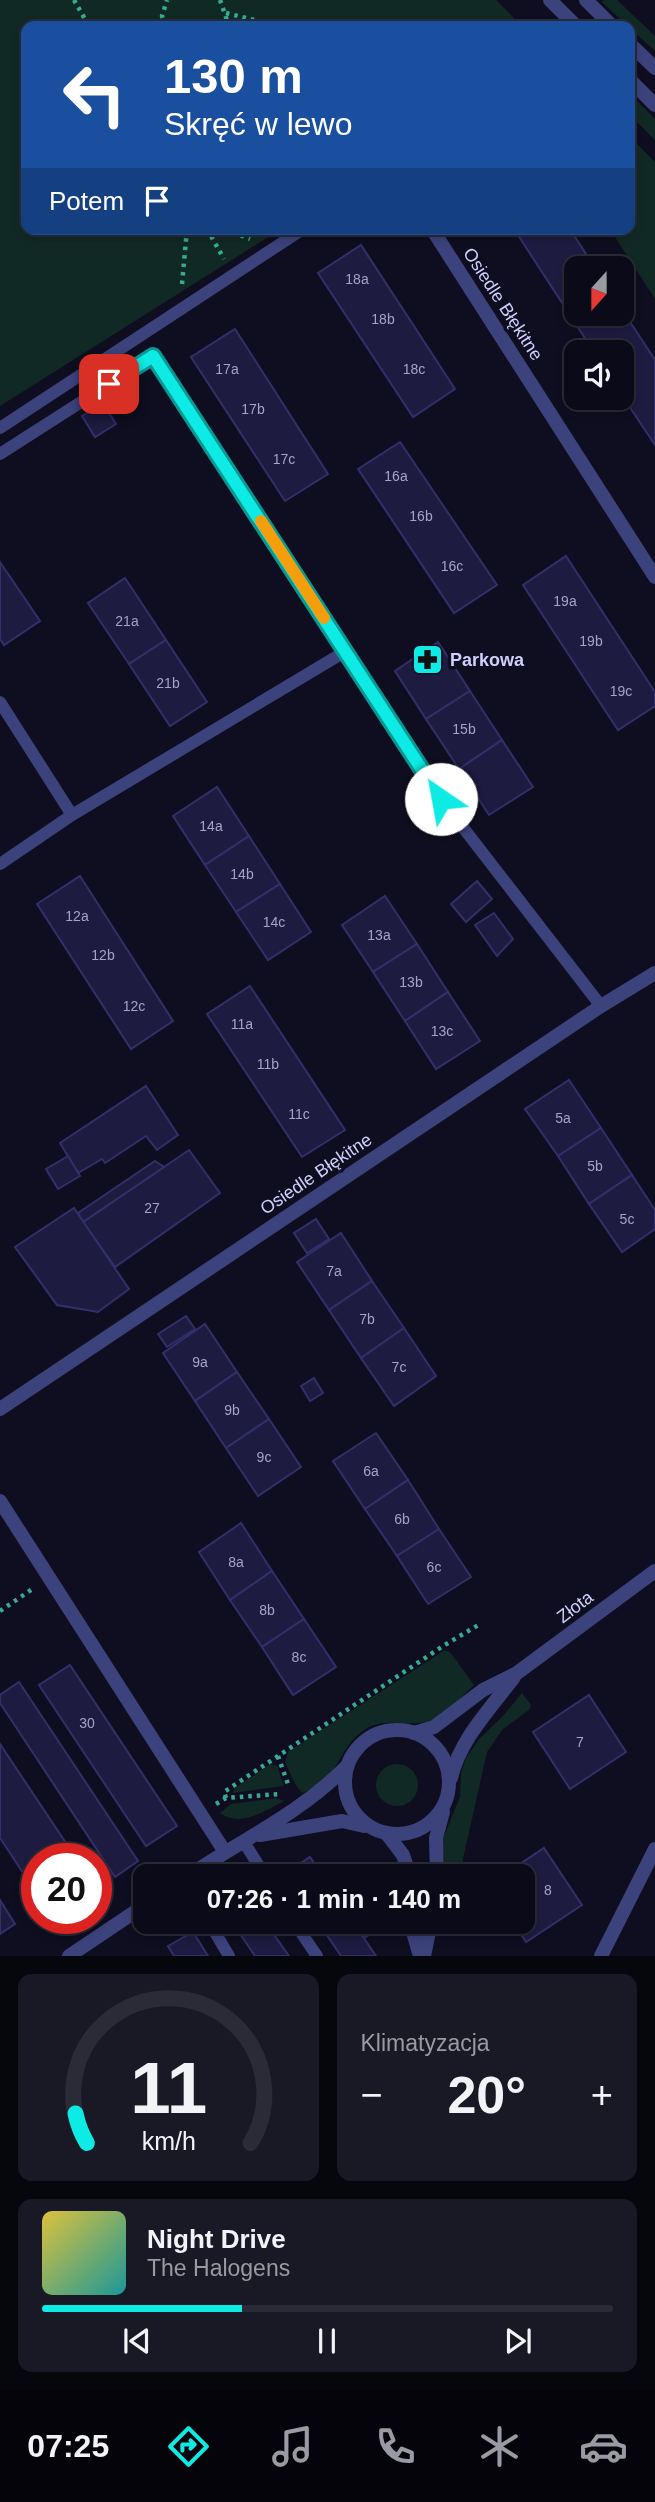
<!DOCTYPE html>
<html lang="pl">
<meta charset="utf-8">
<style>
body{margin:0;font-family:Helvetica,sans-serif;background:#191825;color:#f1f3f6;height:100vh;display:flex;flex-direction:column;font-size:26px;white-space:nowrap}
*{box-sizing:border-box;margin:0}
p{font-size:23px;color:#9a9aa2}
.icon{flex:none;width:38px;height:38px;fill:none;stroke:currentColor;stroke-width:2;stroke-linecap:round;stroke-linejoin:round}
.map{position:relative;height:1956px;overflow:hidden}
.drawer{display:flex;flex-direction:column;gap:18px;padding:18px;background:#06060d;flex:1}
.drawer>*{flex:none}
.top-card{position:absolute;left:21px;top:21px;width:614px;height:214px;border-radius:14px;box-shadow:0 4px 10px #0003,0 0 0 2px #2b2b37;background:#1a4fa0;color:#fff;overflow:hidden}
.needle{width:46px;rotate:201deg}
.controls{position:absolute;left:564px;top:256px;display:grid;gap:14px}
.controls a{display:grid;place-items:center;width:70px;height:70px;border-radius:14px;background:#0b0a18;box-shadow:0 4px 10px #0003,0 0 0 2px #2b2b37;font-size:35px}
.speed{position:absolute;left:21px;top:1843px;display:flex;gap:14px;font-size:35px;font-weight:700;text-align:center}
.speed>*{display:grid;place-content:center;width:91px;height:91px;border-radius:50%;background:#0b0a18;box-shadow:0 4px 10px #0003,0 0 0 2px #2b2b37;line-height:1}
.speed .limit{border:10px solid #d22;background:#fff;color:#111}
.pin{position:absolute;display:grid;place-items:center;width:60px;height:60px;color:#fff;margin:-30px;border-radius:14px;box-shadow:0 4px 10px #0006}
.me{position:absolute;width:77px;margin:-38px;rotate:327deg;stroke-linejoin:round;filter:drop-shadow(0 0 5px #0008)}
.turn{display:flex;align-items:center;gap:24px;height:147px;padding:0 28px;font-size:32px}
.turn .icon{width:91px;height:91px;stroke-width:2.5}
.turn b{display:block;font-size:49px;line-height:60px}
.then{display:flex;align-items:center;height:66px;padding:0 28px;background:#0003;gap:14px;font-size:26px}
.big{font-size:52px;font-weight:800;line-height:1.1}
.drawer .card{flex:1;display:flex;flex-direction:column;justify-content:center;gap:10px;min-width:0;padding:0 24px;border-radius:14px;background:#191825}
.drawer .dial{align-items:center;gap:0}
.dial svg{height:182px;overflow:visible;fill:none;stroke:#2b2b37;stroke-width:7;stroke-linecap:round;text-anchor:middle}
.dial text{fill:#f1f3f6;stroke:none}
.song{display:flex;align-items:center;gap:21px}
.cover{width:84px;height:84px;border-radius:10px;background:linear-gradient(135deg,hsl(50 70% 55%),hsl(180 70% 35%))}
.played{height:7px;border-radius:4px;background:linear-gradient(90deg,#0debe4 35%,#2b2b37 35%)}
.keys{display:flex;justify-content:space-around;direction:ltr}
.heat{display:flex;justify-content:space-between;align-items:center;font-size:38px;direction:ltr}
.drawer .tiles{flex:1;display:grid;gap:18px;grid-template-columns:1fr 1fr}
.card:last-child{grid-column:span 2}
.trip{position:absolute;left:133px;top:1864px;width:402px;height:70px;border-radius:14px;background:#0b0a18;box-shadow:0 4px 10px #0003,0 0 0 2px #2b2b37;font-weight:800;line-height:70px;text-align:center}
.dock{display:flex;height:112px;justify-content:space-around;align-items:center;background:#04040a;color:#9a9aa2}
.dock .icon{width:49px;height:49px}
.dock .current{color:#0debe4}
.dock b{font-size:32px;color:#f1f3f6}
.map>svg:first-child{display:block}
</style>
<div class="map">
<svg width="655" height="1956" viewBox="0 0 655 1956">
<rect width="100%" height="100%" fill="#0f0e20"/>
<g fill="#112925">
<path d="M0,0H496L522,26H26V229H281L0,406Z"/>
<path d="M604,0H617L655,36V51L602,2Z"/>
<path d="M630,94L655,119V140L630,115Z"/>
<path d="M630,137L655,162V299L610,229H630Z"/>
<path d="M445,1650L450,1652L474,1685C462,1696 447,1714 432,1720C411,1728 388,1717 367,1728C341,1743 340,1771 318,1786C314,1789 307,1791 302,1793L295,1784L285,1762L288,1752Z"/>
<path d="M522,1693L531,1705L530,1709L502,1730L487,1752L463,1859L462,1876H446L442,1841L460,1797L461,1773L466,1758L479,1739L503,1716Z"/>
<path d="M270,1764L277,1766L284,1786L233,1793L234,1789Z"/>
<circle cx="397" cy="1785" r="21"/>
<path d="M276,1798L284,1801C264,1811 241,1828 220,1813L231,1804Z"/>
</g>
<g fill="#1e1b40" stroke="#322f6a" stroke-width="2">
<path d="M514,229H570L595,268H576V313H621V308L655,360V445L621,394V352H594Z"/>
<path d="M361,245L455,389L413,417L318,273Z"/>
<path d="M235,329L328,474L285,501L191,357Z"/>
<path d="M103,403L116,424L95,437L82,416Z"/>
<path d="M400,442L497,585L454,613L358,469Z"/>
<path d="M566,556L655,692V706L618,730L523,585Z"/>
<path d="M0,562L40,621L4,645L0,639Z"/>
<path d="M125,578L166,640L129,664L88,603Z"/>
<path d="M166,640L207,702L170,726L129,664Z"/>
<path d="M438,642L470,691L426,719L395,671Z"/>
<path d="M470,691L502,740L459,769L426,719Z"/>
<path d="M502,740L533,787L489,815L459,769Z"/>
<path d="M217,787L249,836L205,865L173,816Z"/>
<path d="M249,836L280,884L236,912L205,865Z"/>
<path d="M80,876L173,1021L131,1049L37,904Z"/>
<path d="M477,881L492,899L466,922L451,904Z"/>
<path d="M280,884L311,932L268,960L236,912Z"/>
<path d="M385,896L417,944L373,972L342,925Z"/>
<path d="M494,913L513,939L497,956L475,925Z"/>
<path d="M417,944L448,992L405,1021L373,972Z"/>
<path d="M250,986L345,1130L302,1157L207,1014Z"/>
<path d="M448,992L480,1041L436,1069L405,1021Z"/>
<path d="M569,1080L601,1128L558,1156L525,1109Z"/>
<path d="M146,1086L178,1135L157,1150L146,1136L105,1163L102,1159L78,1173L60,1143Z"/>
<path d="M601,1128L632,1175L589,1204L558,1156Z"/>
<path d="M189,1150L220,1193L115,1267L83,1222Z"/>
<path d="M68,1156L80,1176L58,1189L46,1169Z"/>
<path d="M155,1161L164,1167L83,1222L78,1213Z"/>
<path d="M632,1175L655,1210V1229L622,1252L589,1204Z"/>
<path d="M74,1208L129,1289L98,1312L57,1305L15,1247Z"/>
<path d="M316,1219L329,1239L307,1253L294,1233Z"/>
<path d="M341,1233L372,1281L329,1310L297,1262Z"/>
<path d="M372,1281L404,1328L361,1358L329,1310Z"/>
<path d="M186,1316L195,1329L167,1347L158,1334Z"/>
<path d="M205,1324L237,1372L195,1401L163,1353Z"/>
<path d="M404,1328L436,1376L394,1406L361,1358Z"/>
<path d="M237,1372L269,1419L226,1448L195,1401Z"/>
<path d="M314,1378L323,1393L310,1401L301,1386Z"/>
<path d="M269,1419L301,1467L258,1496L226,1448Z"/>
<path d="M376,1433L408,1480L365,1509L333,1461Z"/>
<path d="M408,1480L439,1529L397,1556L365,1509Z"/>
<path d="M241,1523L272,1571L230,1600L199,1552Z"/>
<path d="M439,1529L471,1577L428,1604L397,1556Z"/>
<path d="M272,1571L304,1619L262,1647L230,1600Z"/>
<path d="M304,1619L336,1667L293,1695L262,1647Z"/>
<path d="M70,1665L177,1826L146,1846L39,1685Z"/>
<path d="M19,1682L138,1861L115,1877L0,1703V1695Z"/>
<path d="M589,1695L626,1752L570,1789L533,1732Z"/>
<path d="M0,1744L76,1858H37V1894L0,1838Z"/>
<path d="M544,1848L582,1905L526,1942L513,1922H523V1876H502Z"/>
<path d="M310,1857L323,1876H288L286,1873Z"/>
<path d="M0,1900L15,1924L0,1934Z"/>
<path d="M232,1922H265L289,1956H255Z"/>
<path d="M318,1922H353L376,1956H341Z"/>
<path d="M353,1922H388L364,1938Z"/>
<path d="M193,1932L208,1956H174L168,1946Z"/>
</g>
<g fill="none" stroke-linecap="round" stroke-linejoin="round">
<g stroke="#35ab94" stroke-width="4.5" stroke-dasharray="3.5 5" stroke-linecap="butt">
<path d="M74,0L89,26"/>
<path d="M220,0L229,26"/>
<path d="M226,13L278,26"/>
<path d="M165,26L162,16L167,0"/>
<path d="M207,229L224,259"/>
<path d="M225,229L250,239"/>
<path d="M182,284L187,229"/>
<path d="M0,1611L34,1588"/>
<path d="M278,1756L289,1787"/>
<path d="M226,1798L224,1792L443,1646L480,1624"/>
<path d="M216,1804L226,1798L279,1794"/>
</g>
<g stroke="#3c427c" stroke-width="12">
<path d="M0,428L303,229"/>
<path d="M0,454L153,356L441,799L601,1006"/>
<path d="M0,702L72,815"/>
<path d="M0,864L72,815L346,651"/>
<path d="M244,1842L265,1876"/>
<path d="M209,1922L229,1956"/>
<path d="M294,1922L317,1956"/>
</g>
<g stroke="#3c427c" stroke-width="14">
<path d="M432,229L655,577"/>
<path d="M0,1409L601,1006L655,973"/>
<path d="M0,1501L225,1852"/>
<path d="M601,1956L655,1849"/>
</g>
<g stroke="#3c427c" stroke-width="14">
<path d="M550,0L576,26"/>
<path d="M586,0L612,26"/>
<path d="M630,44L655,68"/>
<path d="M630,80L655,105"/>
<circle cx="397" cy="1782" r="52"/>
<path d="M414,1733L434,1727L483,1690L517,1673L655,1571"/>
<path d="M451,1778C460,1739 491,1708 514,1677"/>
<path d="M387,1834L403,1855L410,1876"/>
<path d="M260,1835L342,1821L364,1826"/>
<path d="M188,1876C243,1839 298,1815 346,1767"/>
<path d="M437,1876L436,1838L443,1812"/>
<path d="M410,1922L420,1956"/>
<path d="M69,1956L145,1905"/>
<path d="M424,1956L431,1922"/>
</g>
</g>
<g fill="none" stroke-linecap="round" stroke-linejoin="round">
<defs>
<path id="route" d="M109,384L153,356L441,799"/>
</defs>
<use href="#route" stroke="#089994" stroke-width="18"/>
<use href="#route" stroke="#0debe4" stroke-width="12"/>
<path stroke="#f59e0b" stroke-width="12" d="M261,521L324,618"/>
</g>
<defs>
<symbol id="pharmacy-square" viewBox="-11 -11 22 22"><rect x="-9" y="-9" width="18" height="18" rx="4" fill="#0debe4" stroke="#0f0e20"/><path d="M-2-6h4v4h4v4h-4v4h-4v-4h-4v-4h4Z" fill="#111"/></symbol>
</defs>
<g fill-rule="evenodd">
<use href="#pharmacy-square" x="410" y="642" width="35" height="35"/>
</g>
<g text-anchor="middle" dominant-baseline="central" stroke-width="7" stroke-linejoin="round" paint-order="stroke">
<g font-size="14" fill="#a4a3cd">
<text x="357" y="279">18a</text>
<text x="383" y="319">18b</text>
<text x="227" y="369">17a</text>
<text x="414" y="369">18c</text>
<text x="253" y="409">17b</text>
<text x="284" y="459">17c</text>
<text x="396" y="476">16a</text>
<text x="421" y="516">16b</text>
<text x="452" y="566">16c</text>
<text x="565" y="601">19a</text>
<text x="127" y="621">21a</text>
<text x="591" y="641">19b</text>
<text x="168" y="683">21b</text>
<text x="621" y="691">19c</text>
<text x="464" y="729">15b</text>
<text x="211" y="826">14a</text>
<text x="242" y="874">14b</text>
<text x="77" y="916">12a</text>
<text x="274" y="922">14c</text>
<text x="379" y="935">13a</text>
<text x="103" y="955">12b</text>
<text x="411" y="982">13b</text>
<text x="134" y="1006">12c</text>
<text x="242" y="1024">11a</text>
<text x="442" y="1031">13c</text>
<text x="268" y="1064">11b</text>
<text x="299" y="1114">11c</text>
<text x="563" y="1118">5a</text>
<text x="595" y="1166">5b</text>
<text x="152" y="1208">27</text>
<text x="627" y="1219">5c</text>
<text x="334" y="1271">7a</text>
<text x="367" y="1319">7b</text>
<text x="200" y="1362">9a</text>
<text x="399" y="1367">7c</text>
<text x="232" y="1410">9b</text>
<text x="264" y="1457">9c</text>
<text x="371" y="1471">6a</text>
<text x="402" y="1519">6b</text>
<text x="236" y="1562">8a</text>
<text x="434" y="1567">6c</text>
<text x="267" y="1610">8b</text>
<text x="299" y="1657">8c</text>
<text x="87" y="1723">30</text>
<text x="580" y="1742">7</text>
<text x="548" y="1890">8</text>
</g>
<g font-size="18" fill="#d0d0fc" stroke="#0f0e20">
<text transform="translate(503 304) rotate(57)">Osiedle Błękitne</text>
<text transform="translate(316 1174) rotate(-34)">Osiedle Błękitne</text>
<text transform="translate(575 1607) rotate(-37)">Złota</text>
</g>
<g font-size="18" font-weight="bold" fill="#d0d0fc" stroke="#0f0e20" text-anchor="start">
<text x="450" y="660">Parkowa</text>
</g>
</g>
</svg>
<div class="controls">
<a><svg class="needle" viewBox="-14 -14 28 28"><path d="M0-13l5 13h-10z" fill="#e53935"/><path d="M0 13l5-13h-10z" fill="#9a9aa2"/></svg></a>
<a><svg class="icon" aria-label="sound" viewBox="0 0 24 24"><path d="M4 9h4l5-4v14l-5-4H4zM17 9q2 3 0 6"/></svg></a>
</div>
<div class="speed"><div class="limit">20</div></div>
<div class="pin" style="left:109px;top:384px;background:#d93025"><svg class="icon" aria-label="arrive" viewBox="0 0 24 24"><path d="M6 21V4h12l-3 4 3 4H6"/></svg></div>
<svg class="me" style="left:441px;top:799px" viewBox="-20 -20 40 40"><circle r="19" fill="#fff"/><path d="M0-13L10 11 0 6-10 11z" fill="#0debe4"/></svg>
<div class="trip">07:26 · 1 min · 140 m</div>
<div class="top-card">
<div class="turn"><svg class="icon" aria-label="left" viewBox="0 0 24 24"><path d="M17 20v-9H6M10 6l-5 5 5 5"/></svg><div><b>130 m</b>Skręć w lewo</div></div>
<div class="then">Potem<svg class="icon" aria-label="arrive" viewBox="0 0 24 24"><path d="M6 21V4h12l-3 4 3 4H6"/></svg></div>
</div>
</div>
<section class="drawer">
<div class="tiles">
<div class="card dial"><svg viewBox="0 0 100 80">
<path d="M14 69A42 42 0 1 1 86 69"/>
<path d="M14 69A42 42 0 0 1 9 56" stroke="#0debe4"/>
<text x="50" y="56" font-size="32" font-weight="700">11</text>
<text x="50" y="72" font-size="11">km/h</text>
</svg></div>
<div class="card"><p>Klimatyzacja</p>
<div class="heat"><a>−</a><b class="big">20°</b><a>+</a></div>
</div>
<div class="card">
<div class="song"><i class="cover"></i><div><b>Night Drive</b><p>The Halogens</p></div></div>
<div class="played"></div>
<div class="keys"><svg class="icon" aria-label="previous" viewBox="0 0 24 24"><path d="M18 5L8 12l10 7zM5 5v14"/></svg><svg class="icon" aria-label="pause" viewBox="0 0 24 24"><path d="M8 5v14M16 5v14"/></svg><svg class="icon" aria-label="next" viewBox="0 0 24 24"><path d="M6 5l10 7-10 7zM19 5v14"/></svg></div>
</div>
</div>
</section>
<nav class="dock">
<b>07:25</b>
<svg class="icon current" aria-label="directions" viewBox="0 0 24 24"><path d="M12 3l9 9-9 9-9-9zM9 14v-3h6M13 9l2 2-2 2"/></svg>
<svg class="icon" aria-label="music" viewBox="0 0 24 24"><path d="M9 18V5l10-2v13"/><circle cx="6" cy="18" r="3"/><circle cx="16" cy="16" r="3"/></svg>
<svg class="icon" aria-label="phone" viewBox="0 0 24 24"><path d="M5 4h4l2 5-3 2q2 4 5 5l2-3 5 2v4C11 20 4 13 5 4z"/></svg>
<svg class="icon" aria-label="climate" viewBox="0 0 24 24"><path d="M12 3v18M4 7l16 10M4 17L20 7"/></svg>
<svg class="icon" aria-label="car" viewBox="0 0 24 24"><path d="M5 17H2v-5l4-1 3-4h7l3 4 3 1v5h-3M9 17h6M6 11h13"/><circle cx="7" cy="17" r="2"/><circle cx="17" cy="17" r="2"/></svg>
</nav>
